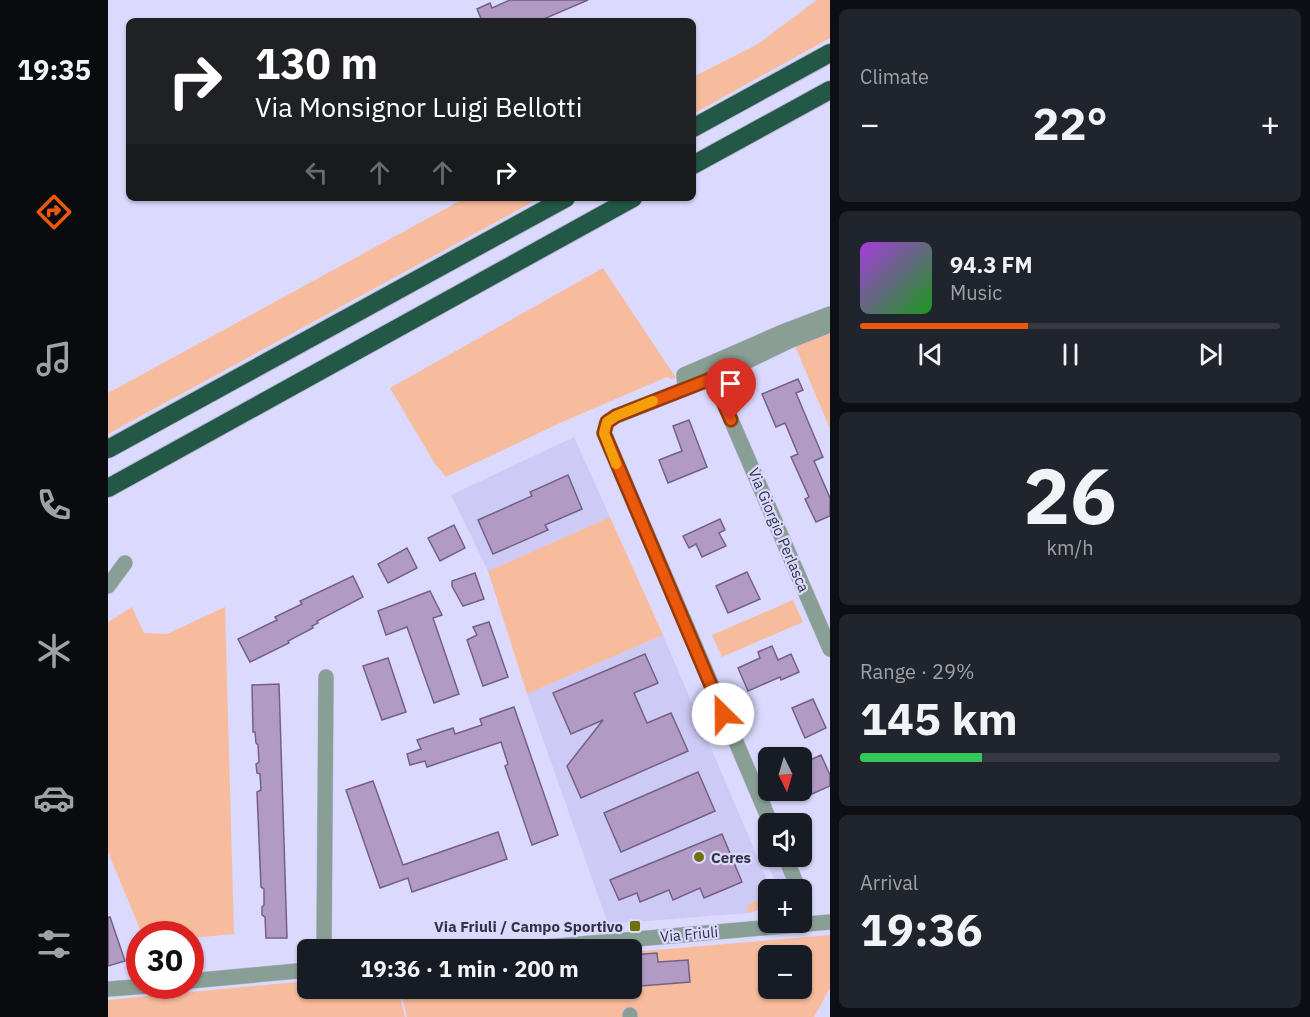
<!DOCTYPE html>
<meta charset="utf-8">
<style>
body{margin:0;font-family:"IBM Plex Sans",sans-serif;background:#20242c;color:#f1f3f6;height:100vh;display:flex;flex-direction:column;font-size:22px;white-space:nowrap}
*{box-sizing:border-box;margin:0}
p{font-size:20px;color:#9ea1a6}
.icon{flex:none;width:33px;height:33px;fill:none;stroke:currentColor;stroke-width:2;stroke-linecap:round;stroke-linejoin:round}
.map{position:relative;flex:1;overflow:hidden}
.side{display:flex;flex-direction:column;gap:9px;padding:9px;background:#0d0f14;width:480px}
.side>*{flex:none}
.guide{position:absolute;left:18px;top:18px;width:570px;height:183px;border-radius:9px;box-shadow:0 2px 4px #0004;background:#202124;color:#fff;overflow:hidden}
.needle{width:39px;rotate:175deg}
.tools{position:absolute;left:650px;top:747px;display:grid;gap:12px}
.tools a{display:grid;place-items:center;width:54px;height:54px;border-radius:9px;background:#171b24;box-shadow:0 2px 4px #0004;font-size:30px}
.speed{position:absolute;left:18px;top:921px;display:flex;gap:12px;font-size:30px;font-weight:700;text-align:center}
.speed>*{display:grid;place-content:center;width:78px;height:78px;border-radius:50%;background:#171b24;box-shadow:0 2px 4px #0004;line-height:1}
.speed .limit{border:9px solid #d22;background:#fff;color:#111}
.pin{position:absolute;display:grid;place-items:center;width:51px;height:51px;color:#fff;margin:-62px -26px;border-radius:50% 50% 50% 0;rotate:-45deg;box-shadow:0 0 6px #0007}
.pin .icon{rotate:45deg}
.me{position:absolute;width:66px;margin:-33px;rotate:337deg;stroke-linejoin:round;filter:drop-shadow(0 0 4px #0008)}
.turn{display:flex;align-items:center;gap:21px;height:126px;padding:0 30px;font-size:27px}
.turn .icon{width:78px;height:78px;stroke-width:2.5}
.turn b{display:block;font-size:42px;line-height:51px}
.lanes{display:flex;align-items:center;height:57px;padding:0 30px;background:#0003;justify-content:center;gap:30px;direction:ltr}
.lanes .off{opacity:.35}
.big{font-size:45px;font-weight:800;line-height:1.1}
.side .widget{flex:1;display:flex;flex-direction:column;justify-content:center;gap:9px;min-width:0;padding:0 21px;border-radius:9px;background:#20242c}
.side .dial{align-items:center;gap:0}
.dial b{font-size:78px;line-height:1}
.song{display:flex;align-items:center;gap:18px}
.cover{width:72px;height:72px;border-radius:9px;background:linear-gradient(135deg,hsl(280 70% 55%),hsl(120 70% 35%))}
.played{height:6px;border-radius:3px;background:linear-gradient(90deg,#ea580c 40%,#363941 40%)}
.keys{display:flex;justify-content:space-around;direction:ltr}
.heat{display:flex;justify-content:space-between;align-items:center;font-size:33px;direction:ltr}
.charge{height:9px;border-radius:4px;background:linear-gradient(90deg,#34c759 29%,#363941 0)}
.trip{position:absolute;left:189px;top:939px;width:345px;height:60px;border-radius:9px;background:#171b24;box-shadow:0 2px 4px #0004;font-weight:800;line-height:60px;text-align:center}
main{display:flex;flex:1;min-height:0}
.dock{display:flex;flex-direction:column;width:108px;justify-content:space-around;align-items:center;background:#090b0e;color:#9ea1a6}
.dock .icon{width:42px;height:42px}
.dock .on{color:#ea580c}
.dock b{font-size:27px;color:#f1f3f6}
.map>svg:first-child{display:block}
</style>
<main>
<nav class="dock">
<b>19:35</b>
<svg class="icon on" aria-label="directions" viewBox="0 0 24 24"><path d="M12 3l9 9-9 9-9-9zM9 14v-3h6M13 9l2 2-2 2"/></svg>
<svg class="icon" aria-label="music" viewBox="0 0 24 24"><path d="M9 18V5l10-2v13"/><circle cx="6" cy="18" r="3"/><circle cx="16" cy="16" r="3"/></svg>
<svg class="icon" aria-label="phone" viewBox="0 0 24 24"><path d="M5 4h4l2 5-3 2q2 4 5 5l2-3 5 2v4C11 20 4 13 5 4z"/></svg>
<svg class="icon" aria-label="climate" viewBox="0 0 24 24"><path d="M12 3v18M4 7l16 10M4 17L20 7"/></svg>
<svg class="icon" aria-label="car" viewBox="0 0 24 24"><path d="M5 17H2v-5l4-1 3-4h7l3 4 3 1v5h-3M9 17h6M6 11h13"/><circle cx="7" cy="17" r="2"/><circle cx="17" cy="17" r="2"/></svg>
<svg class="icon" aria-label="filters" viewBox="0 0 24 24"><path d="M4 7h16M4 17h16"/><circle cx="9" cy="7" r="2"/><circle cx="15" cy="17" r="2"/></svg>
</nav>
<div class="map">
<svg width="722" height="1017" viewBox="0 0 722 1017">
<rect width="100%" height="100%" fill="#dbd9fe"/>
<g fill="#cdcbf5">
<path d="M466,437L502,517L380,571L343,495Z"/>
<path d="M555,635L663,889L660,890V900L658,903L649,911L641,913L500,924L419,694Z"/>
<path d="M661,857H669L678,878L668,883L657,858Z"/>
</g>
<g fill="#f7bc9e" fill-rule="evenodd">
<path d="M709,0H722V38L585,114V77L650,44Z"/>
<path d="M357,198H432L0,434V393Z"/>
<path d="M495,268L568,378L564,379L559,377L452,423L338,477L327,464L282,388Z"/>
<path d="M722,331V429L687,346Z"/>
<path d="M502,517L555,635L419,694L380,571Z"/>
<path d="M685,600L695,622L614,657L604,635Z"/>
<path d="M24,607L36,633L59,634L117,607L126,934L83,938L82,934H34L0,852V622Z"/>
<path d="M660,895V900L651,909L641,913L639,905Z"/>
<path d="M722,935V988L706,1017H299L292,989L524,988V952ZM660,956H693V988H660Z"/>
<path d="M199,981L200,988L290,989L297,1017H0V1000Z"/>
</g>
<g fill="#b19bc5" stroke="#746087" stroke-width="1.5">
<path d="M402,0H480L431,21H374L369,9L382,3L384,8Z"/>
<path d="M690,379L695,390L688,393L715,457L706,461L722,498V516L708,522L697,499L701,497L683,457L690,454L677,423L668,427L654,394Z"/>
<path d="M581,420L599,467L560,483L551,460L574,451L565,426Z"/>
<path d="M460,475L474,509L437,525L440,530L385,554L370,520L424,496L422,492Z"/>
<path d="M612,519L617,530L611,533L618,546L594,557L588,544L581,548L575,536Z"/>
<path d="M346,525L357,548L332,561L320,538Z"/>
<path d="M299,548L309,568L280,583L270,564Z"/>
<path d="M639,572L652,599L620,613L608,586Z"/>
<path d="M367,573L376,599L355,606L344,586V581Z"/>
<path d="M245,576L255,597L209,621L210,623L204,626L205,628L180,641L181,643L142,662L130,639L169,620L167,617L194,604L192,601Z"/>
<path d="M322,591L334,615L325,618L351,694L326,703L299,627L278,635L270,611Z"/>
<path d="M381,622L400,677L375,686L359,640L369,635L365,627Z"/>
<path d="M664,646L670,660L683,654L691,672L673,680L672,677L640,691L630,668L652,658L650,652Z"/>
<path d="M537,654L550,683L526,693L539,723L563,713L580,751L473,798L459,766L495,720L463,734L445,693Z"/>
<path d="M280,658L298,712L274,720L255,666Z"/>
<path d="M171,684L179,938H158L157,917L154,915V907L156,905V889L153,887L149,792L153,790L152,774L149,773L148,764L151,762L150,745L148,743L147,732H145L144,685Z"/>
<path d="M705,699L718,728L697,738L684,708Z"/>
<path d="M406,707L450,835L424,845L397,766L400,764L393,742L319,767L317,761L302,765L299,754L313,749L309,740L345,728L347,734L374,725L372,719Z"/>
<path d="M713,755L722,775V786L704,794L693,769V764Z"/>
<path d="M590,772L607,811L513,852L496,813Z"/>
<path d="M265,781L295,865L390,832L399,859L304,892L300,878L272,888L238,790Z"/>
<path d="M614,834L634,882L596,898L592,888L565,900L561,890L532,902L529,893L511,900L502,880Z"/>
<path d="M0,917H2L17,961L0,966Z"/>
<path d="M549,953L550,962L580,960L582,982L533,986L532,973L524,974V955Z"/>
</g>
<g fill="none" stroke-linecap="round" stroke-linejoin="round">
<defs>
<g id="minor">
<path d="M605,378L722,649"/>
<path d="M577,389L576,375L677,331L722,314"/>
<path d="M0,586L17,563"/>
<path d="M663,824L496,433L499,422L508,416L605,378L681,341L722,325"/>
<path d="M677,856L688,883L689,890"/>
<path d="M216,950L218,677"/>
<path d="M405,950L722,922"/>
<path d="M82,981L200,970"/>
<path d="M0,989L40,986"/>
<path d="M522,1015V1017"/>
</g>
<g id="highway">
<path d="M585,128L722,53"/>
<path d="M585,165L722,90"/>
<path d="M0,449L458,198"/>
<path d="M0,488L525,198"/>
</g>
</defs>
<use href="#minor" stroke="#b9b8d9" stroke-width="16"/>
<use href="#highway" stroke="#b9b8d9" stroke-width="20"/>
<use href="#minor" stroke="#899f95" stroke-width="15"/>
<use href="#highway" stroke="#245846" stroke-width="18"/>
</g>
<g fill="none" stroke-linecap="round" stroke-linejoin="round">
<defs>
<path id="route" d="M615,714L496,433L499,422L508,416L605,378L623,420"/>
</defs>
<use href="#route" stroke="#983908" stroke-width="15"/>
<use href="#route" stroke="#ea580c" stroke-width="10"/>
<path stroke="#f59e0b" stroke-width="10" d="M508,464L496,433L499,422L508,416L545,401"/>
</g>
<g fill="#726f10" stroke="#dbd9fe" stroke-width="2">
<circle cx="591" cy="857" r="6"/>
<rect x="521" y="920" width="12" height="12" rx="3"/>
</g>
<g text-anchor="middle" dominant-baseline="central" stroke-width="4.5" stroke-linejoin="round" paint-order="stroke">
<g font-size="15" fill="#333244" stroke="#dbd9fe">
<text transform="translate(671 530) rotate(67)">Via Giorgio Perlasca</text>
<text transform="translate(581 934) rotate(-5)">Via Friuli</text>
</g>
<g font-size="15" font-weight="bold" fill="#333244" stroke="#dbd9fe" text-anchor="start">
<text x="603" y="857">Ceres</text>
<text x="515" y="926" text-anchor="end">Via Friuli / Campo Sportivo</text>
</g>
</g>
</svg>
<div class="tools">
<a><svg class="needle" viewBox="-14 -14 28 28"><path d="M0-13l5 13h-10z" fill="#e53935"/><path d="M0 13l5-13h-10z" fill="#9ea1a6"/></svg></a>
<a><svg class="icon" aria-label="sound" viewBox="0 0 24 24"><path d="M4 9h4l5-4v14l-5-4H4zM17 9q2 3 0 6"/></svg></a>
<a>+</a>
<a>−</a>
</div>
<div class="speed"><div class="limit">30</div></div>
<div class="pin" style="left:623px;top:420px;background:#d93025"><svg class="icon" aria-label="arrive" viewBox="0 0 24 24"><path d="M6 21V4h12l-3 4 3 4H6"/></svg></div>
<svg class="me" style="left:615px;top:714px" viewBox="-20 -20 40 40"><circle r="19" fill="#fff"/><path d="M0-13L10 11 0 6-10 11z" fill="#ea580c"/></svg>
<div class="trip">19:36 · 1 min · 200 m</div>
<div class="guide">
<div class="turn"><svg class="icon" aria-label="right" viewBox="0 0 24 24"><path d="M7 20v-9h11M14 6l5 5-5 5"/></svg><div><b>130 m</b>Via Monsignor Luigi Bellotti</div></div>
<div class="lanes"><svg class="icon off" aria-label="left" viewBox="0 0 24 24"><path d="M17 20v-9H6M10 6l-5 5 5 5"/></svg><svg class="icon off" aria-label="ahead" viewBox="0 0 24 24"><path d="M12 20V5M6 11l6-6 6 6"/></svg><svg class="icon off" aria-label="ahead" viewBox="0 0 24 24"><path d="M12 20V5M6 11l6-6 6 6"/></svg><svg class="icon" aria-label="right" viewBox="0 0 24 24"><path d="M7 20v-9h11M14 6l5 5-5 5"/></svg></div>
</div>
</div>
<section class="side">
<div class="widget"><p>Climate</p>
<div class="heat"><a>−</a><b class="big">22°</b><a>+</a></div>
</div>
<div class="widget">
<div class="song"><i class="cover"></i><div><b>94.3 FM</b><p>Music</p></div></div>
<div class="played"></div>
<div class="keys"><svg class="icon" aria-label="previous" viewBox="0 0 24 24"><path d="M18 5L8 12l10 7zM5 5v14"/></svg><svg class="icon" aria-label="pause" viewBox="0 0 24 24"><path d="M8 5v14M16 5v14"/></svg><svg class="icon" aria-label="next" viewBox="0 0 24 24"><path d="M6 5l10 7-10 7zM19 5v14"/></svg></div>
</div>
<div class="widget dial"><b>26</b><p>km/h</p></div>
<div class="widget"><p>Range · 29%</p><b class="big">145 km</b><div class="charge"></div></div>
<div class="widget"><p>Arrival</p><b class="big">19:36</b></div>
</section>
</main>
